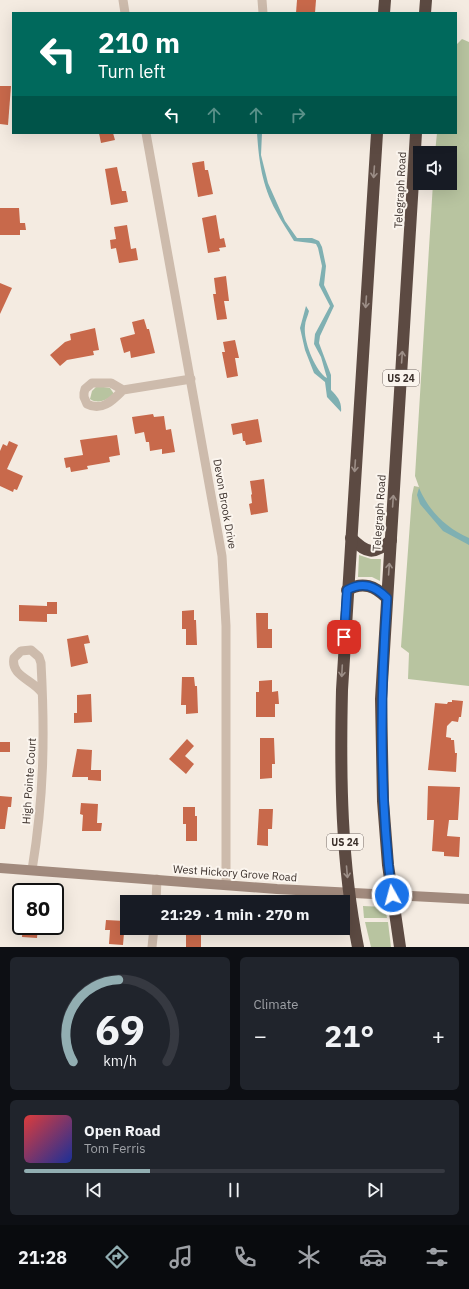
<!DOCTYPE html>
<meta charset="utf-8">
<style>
body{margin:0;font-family:"IBM Plex Sans",sans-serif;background:#20242c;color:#f1f3f6;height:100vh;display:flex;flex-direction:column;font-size:15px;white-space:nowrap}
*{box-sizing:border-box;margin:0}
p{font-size:13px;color:#9ea1a6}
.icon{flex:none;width:22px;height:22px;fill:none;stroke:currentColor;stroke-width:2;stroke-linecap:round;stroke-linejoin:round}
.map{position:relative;height:947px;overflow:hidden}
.drawer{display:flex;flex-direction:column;gap:10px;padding:10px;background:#0d0f14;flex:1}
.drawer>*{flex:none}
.guide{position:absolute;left:12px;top:12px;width:445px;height:122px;border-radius:0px;box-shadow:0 4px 16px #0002;background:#00695c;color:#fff;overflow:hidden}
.fabs{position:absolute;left:413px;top:146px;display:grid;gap:8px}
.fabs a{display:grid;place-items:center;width:44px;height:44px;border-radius:0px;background:#171b24;box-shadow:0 4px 16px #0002;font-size:20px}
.speed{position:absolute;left:12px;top:883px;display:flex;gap:8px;font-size:20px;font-weight:700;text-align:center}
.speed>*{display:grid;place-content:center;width:52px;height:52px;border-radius:50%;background:#171b24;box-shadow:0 4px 16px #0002;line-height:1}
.speed .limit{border:2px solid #111;border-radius:6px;background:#fff;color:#111}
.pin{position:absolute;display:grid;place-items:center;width:34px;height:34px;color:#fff;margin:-17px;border-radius:8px;box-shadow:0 2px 6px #0006}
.me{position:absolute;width:44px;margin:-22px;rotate:353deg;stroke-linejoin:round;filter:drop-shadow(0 0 3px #0008)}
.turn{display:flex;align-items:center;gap:14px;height:84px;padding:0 20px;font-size:18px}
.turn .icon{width:52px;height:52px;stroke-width:2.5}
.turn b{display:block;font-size:28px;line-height:34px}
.lanes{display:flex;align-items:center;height:38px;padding:0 20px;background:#0003;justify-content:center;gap:20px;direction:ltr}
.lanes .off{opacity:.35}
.big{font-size:30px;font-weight:700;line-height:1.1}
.drawer .tile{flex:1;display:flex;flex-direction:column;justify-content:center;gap:6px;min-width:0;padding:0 14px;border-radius:6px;background:#20242c}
.drawer .dial{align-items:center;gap:0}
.dial svg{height:104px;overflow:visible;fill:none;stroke:#363941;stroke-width:7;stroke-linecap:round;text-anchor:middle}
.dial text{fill:#f1f3f6;stroke:none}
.song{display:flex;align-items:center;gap:12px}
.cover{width:48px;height:48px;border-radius:6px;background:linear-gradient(135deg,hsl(0 70% 55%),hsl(230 70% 35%))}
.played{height:4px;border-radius:2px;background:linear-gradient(90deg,#92aeb2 30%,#363941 30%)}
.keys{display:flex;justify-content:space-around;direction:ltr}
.heat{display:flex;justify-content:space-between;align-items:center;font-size:22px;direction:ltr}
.drawer .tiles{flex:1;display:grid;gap:10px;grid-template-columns:1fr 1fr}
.tile:last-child{grid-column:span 2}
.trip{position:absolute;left:120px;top:895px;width:230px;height:40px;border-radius:0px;background:#171b24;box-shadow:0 4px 16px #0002;font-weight:700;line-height:40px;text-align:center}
.menu{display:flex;height:64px;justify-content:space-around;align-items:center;background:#090b0e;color:#9ea1a6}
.menu .icon{width:28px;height:28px}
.menu .selected{color:#92aeb2}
.menu b{font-size:18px;color:#f1f3f6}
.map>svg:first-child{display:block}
</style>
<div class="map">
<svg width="469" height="947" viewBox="0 0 469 947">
<rect width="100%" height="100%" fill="#f4ebe1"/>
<g fill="#b8c4a0">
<path d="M462,39L469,42V686L408,679L409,653L401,647L412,495L414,486L419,487L415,476L433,183H450V153H435L437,133H456V45Z"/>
<path d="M97,386L110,388L114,394C108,399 99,405 90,399L92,391Z"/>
<path d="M359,555L371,559H381L380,581L372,577H358Z"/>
<path d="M363,906L385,907L387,918H364Z"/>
<path d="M365,922H388L391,947H371Z"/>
</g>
<g fill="#7fb0b2">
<path d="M257,133H262L261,155L268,183L285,221L297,238H312L319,241L322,247L326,266L324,285L334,306L320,336L319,343L331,375V390C338,397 342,402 341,412L327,397L325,382L314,373L305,350L300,328L306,306L309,311C308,316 305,321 305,326C303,340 315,371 327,378L321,357L314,344L315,334L330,306L319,285L322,266L318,248L316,244L311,243L294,241C288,231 281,221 276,211C262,185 259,162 257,133Z"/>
<path d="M419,488C429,511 446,528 469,538V545L443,531L420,504L417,495Z"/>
</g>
<g fill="#c8694b">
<path d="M297,0H316L315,13H296Z"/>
<path d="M0,86H11L8,125L0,124Z"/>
<path d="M99,133H113L115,140L101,143Z"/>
<path d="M204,161L205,170H208L213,194L198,197L192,163Z"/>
<path d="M117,167L122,191H126L128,202L111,205L105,169Z"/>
<path d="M0,208H19L20,223H25L26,230H20V235H0Z"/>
<path d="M216,215L220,239L224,238L226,247L219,248L220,251L208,253L202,218Z"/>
<path d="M127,225L131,249L136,248L138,260L119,263L116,248L111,249L110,240L116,239L114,227Z"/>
<path d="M226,276L229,301H224L227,319L217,320L213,294H216L214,278Z"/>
<path d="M0,283L12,288L0,314Z"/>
<path d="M144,319L147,329H149L155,353L131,358L130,351L124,353L120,338L135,334L132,322Z"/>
<path d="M95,328L99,350L93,351L94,355L67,360L60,366L50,355L65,342L71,340L70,334Z"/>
<path d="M235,340L239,358H235L238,376L227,378L222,352H225L223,342Z"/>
<path d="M153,414L154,417L164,416L166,430L171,429L175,452L162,454V449L150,451L149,442H146L144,432L135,434L132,417Z"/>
<path d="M258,419L262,442L246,445L245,441H243L242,433L233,435L231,424Z"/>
<path d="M117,435L120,455L109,457L110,462L87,466L88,469L71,472L70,467L66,468L64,458L83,455L80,440Z"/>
<path d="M9,441L18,445L7,469L23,476L17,490L14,489L13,492L0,486V451L3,444L7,446Z"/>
<path d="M264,479L268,512L251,515L249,504L252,503L251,495L252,494L250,481Z"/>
<path d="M47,602H57V614H47V622L19,621V605L47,606Z"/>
<path d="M194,610V620H196L197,645H186V629H182V611Z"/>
<path d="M256,613H268V629H272V648H257Z"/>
<path d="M88,635L90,643L84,644L88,663L71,667L67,639Z"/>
<path d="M182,677H194L195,686H197L198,713L186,714V705H181Z"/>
<path d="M272,680V692L278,691L279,704H275V717H256V692H259V681Z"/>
<path d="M91,694L92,722L74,723V713H77V695Z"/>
<path d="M452,700L463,701L461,717H459L458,722L452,721L447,726L446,737L451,738V740H454L455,753H457L456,772L428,770L435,703L447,704L448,702H452Z"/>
<path d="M260,738H274L275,764H272V778L260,779Z"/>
<path d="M187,739L194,746L185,756L194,764L186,774L169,759Z"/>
<rect x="0" y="742" width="10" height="10"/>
<path d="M77,749L92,750L91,770H101V781L88,780V777H72Z"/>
<path d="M428,786L460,787L458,820H449L447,836L460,837L459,857L444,856V852L432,851L434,820H427Z"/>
<path d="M0,796L12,797L11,807H8L5,829H0Z"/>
<path d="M81,803L98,804L97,823H102L101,831H82L83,815L80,814Z"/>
<path d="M183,807H195V816H197V841H186V824H183Z"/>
<path d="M259,809H273L272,829H268V846L257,845Z"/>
<path d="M106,920L125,921L123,945L109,944L110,930H105Z"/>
<path d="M23,926H38L37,938L22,937Z"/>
<rect x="186" y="928" width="15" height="19"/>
</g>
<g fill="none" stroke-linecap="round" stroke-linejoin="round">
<g stroke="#cdbbac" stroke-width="9">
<path d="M123,0L125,13"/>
<path d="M262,0L263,13"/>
<path d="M146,133L222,556L226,626V885"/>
<path d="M123,390C113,400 102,412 87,404L84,397V393L85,389L92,383H111L123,390L191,379"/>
<path d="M32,870C44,797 45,736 41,663L39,657L31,650L21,651L14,658C10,676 34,680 42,693"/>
<path d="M156,902L157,879"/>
<path d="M152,947L154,928"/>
</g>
<path stroke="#a18a7d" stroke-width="10" d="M0,868L277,889L469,899"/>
<g stroke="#5c4a42" stroke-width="12">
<path d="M384,13L385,0"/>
<path d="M425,13L426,0"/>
<path d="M351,538C366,553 374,556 391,540"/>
<path d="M347,590C363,581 375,586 387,598"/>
<path d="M358,947C341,863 340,775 342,690L377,133"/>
<path d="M400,947L388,865L383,801L381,699L416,133"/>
</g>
</g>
<defs><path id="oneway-shaft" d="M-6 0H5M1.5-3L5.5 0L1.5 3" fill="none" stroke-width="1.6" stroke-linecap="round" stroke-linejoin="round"/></defs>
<g stroke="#9c8e87">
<use href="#oneway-shaft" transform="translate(374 172) rotate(94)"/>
<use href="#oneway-shaft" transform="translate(366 302) rotate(94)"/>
<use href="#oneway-shaft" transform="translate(402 357) rotate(-86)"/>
<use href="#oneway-shaft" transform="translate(355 466) rotate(94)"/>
<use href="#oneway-shaft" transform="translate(393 501) rotate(-86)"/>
<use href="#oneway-shaft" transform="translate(389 569) rotate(-86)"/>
<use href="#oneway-shaft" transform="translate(342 671) rotate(93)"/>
<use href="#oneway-shaft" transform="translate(347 872) rotate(85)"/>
</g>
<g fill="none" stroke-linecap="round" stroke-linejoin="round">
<defs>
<path id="route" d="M344,637L347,590C363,581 375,586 387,598C380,697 379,796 392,895"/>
</defs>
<use href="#route" stroke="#114b97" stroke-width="10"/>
<use href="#route" stroke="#1a73e8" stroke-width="7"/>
</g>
<g text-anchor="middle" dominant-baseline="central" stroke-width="4" stroke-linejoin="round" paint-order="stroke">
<g fill="#fbf5ee" stroke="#756b66" stroke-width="1">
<rect x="383" y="370" width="36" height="16" rx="3"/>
<rect x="327" y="834" width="36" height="16" rx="3"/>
</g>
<g font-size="10" font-weight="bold" fill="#3b302b">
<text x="401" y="378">US 24</text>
<text x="345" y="842">US 24</text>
</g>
<g font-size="11" fill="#3b302b" stroke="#fbf5ee">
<text transform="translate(400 190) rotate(-87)">Telegraph Road</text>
<text transform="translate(225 504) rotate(80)">Devon Brook Drive</text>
<text transform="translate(379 513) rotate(-86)">Telegraph Road</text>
<text transform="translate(29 781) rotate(-86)">High Pointe Court</text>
<text transform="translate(235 873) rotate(4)">West Hickory Grove Road</text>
</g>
</g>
</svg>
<div class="fabs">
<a><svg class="icon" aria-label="sound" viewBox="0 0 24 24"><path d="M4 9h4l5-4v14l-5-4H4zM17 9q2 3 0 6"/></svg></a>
</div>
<div class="speed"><div class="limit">80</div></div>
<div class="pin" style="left:344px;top:637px;background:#d93025"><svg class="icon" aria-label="arrive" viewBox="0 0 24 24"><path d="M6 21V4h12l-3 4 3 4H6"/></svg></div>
<svg class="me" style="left:392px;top:895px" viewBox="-20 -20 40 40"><circle r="17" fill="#1a73e8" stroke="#fff" stroke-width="3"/><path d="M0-11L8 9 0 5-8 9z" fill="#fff"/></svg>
<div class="trip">21:29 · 1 min · 270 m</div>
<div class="guide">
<div class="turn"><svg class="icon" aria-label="left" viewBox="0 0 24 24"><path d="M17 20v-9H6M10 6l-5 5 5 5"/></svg><div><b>210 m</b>Turn left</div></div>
<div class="lanes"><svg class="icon" aria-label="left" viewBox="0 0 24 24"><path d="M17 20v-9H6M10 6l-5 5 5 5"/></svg><svg class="icon off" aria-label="ahead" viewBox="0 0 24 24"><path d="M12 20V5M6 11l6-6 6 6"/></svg><svg class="icon off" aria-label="ahead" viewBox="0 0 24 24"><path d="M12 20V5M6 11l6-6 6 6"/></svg><svg class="icon off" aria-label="right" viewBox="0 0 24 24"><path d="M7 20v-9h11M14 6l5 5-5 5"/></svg></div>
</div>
</div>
<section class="drawer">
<div class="tiles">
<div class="tile dial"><svg viewBox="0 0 100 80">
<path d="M14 69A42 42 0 1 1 86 69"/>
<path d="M14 69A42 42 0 0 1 49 6" stroke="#92aeb2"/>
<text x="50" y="56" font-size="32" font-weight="700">69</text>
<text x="50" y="72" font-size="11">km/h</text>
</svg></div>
<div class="tile"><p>Climate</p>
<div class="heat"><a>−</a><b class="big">21°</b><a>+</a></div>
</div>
<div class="tile">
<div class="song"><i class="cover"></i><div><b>Open Road</b><p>Tom Ferris</p></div></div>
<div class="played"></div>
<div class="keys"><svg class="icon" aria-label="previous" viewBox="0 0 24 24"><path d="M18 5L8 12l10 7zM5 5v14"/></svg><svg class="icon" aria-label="pause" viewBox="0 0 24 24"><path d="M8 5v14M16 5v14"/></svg><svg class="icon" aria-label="next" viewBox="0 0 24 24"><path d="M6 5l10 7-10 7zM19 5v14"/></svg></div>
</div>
</div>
</section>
<nav class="menu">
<b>21:28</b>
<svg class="icon selected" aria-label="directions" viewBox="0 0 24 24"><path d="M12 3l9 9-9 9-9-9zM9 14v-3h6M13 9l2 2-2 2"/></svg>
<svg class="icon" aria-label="music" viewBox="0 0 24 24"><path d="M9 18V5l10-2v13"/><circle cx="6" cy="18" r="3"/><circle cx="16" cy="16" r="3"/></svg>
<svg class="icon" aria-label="phone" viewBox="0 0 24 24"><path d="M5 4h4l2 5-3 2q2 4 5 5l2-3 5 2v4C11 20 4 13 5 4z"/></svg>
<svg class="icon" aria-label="climate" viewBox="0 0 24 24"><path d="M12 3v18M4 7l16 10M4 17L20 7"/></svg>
<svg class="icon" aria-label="car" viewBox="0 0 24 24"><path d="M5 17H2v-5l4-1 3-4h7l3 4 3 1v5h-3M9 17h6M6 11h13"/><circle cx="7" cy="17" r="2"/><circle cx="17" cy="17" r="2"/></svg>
<svg class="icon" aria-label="filters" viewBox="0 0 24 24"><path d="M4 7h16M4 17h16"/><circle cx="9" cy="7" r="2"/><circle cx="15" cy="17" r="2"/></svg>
</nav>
